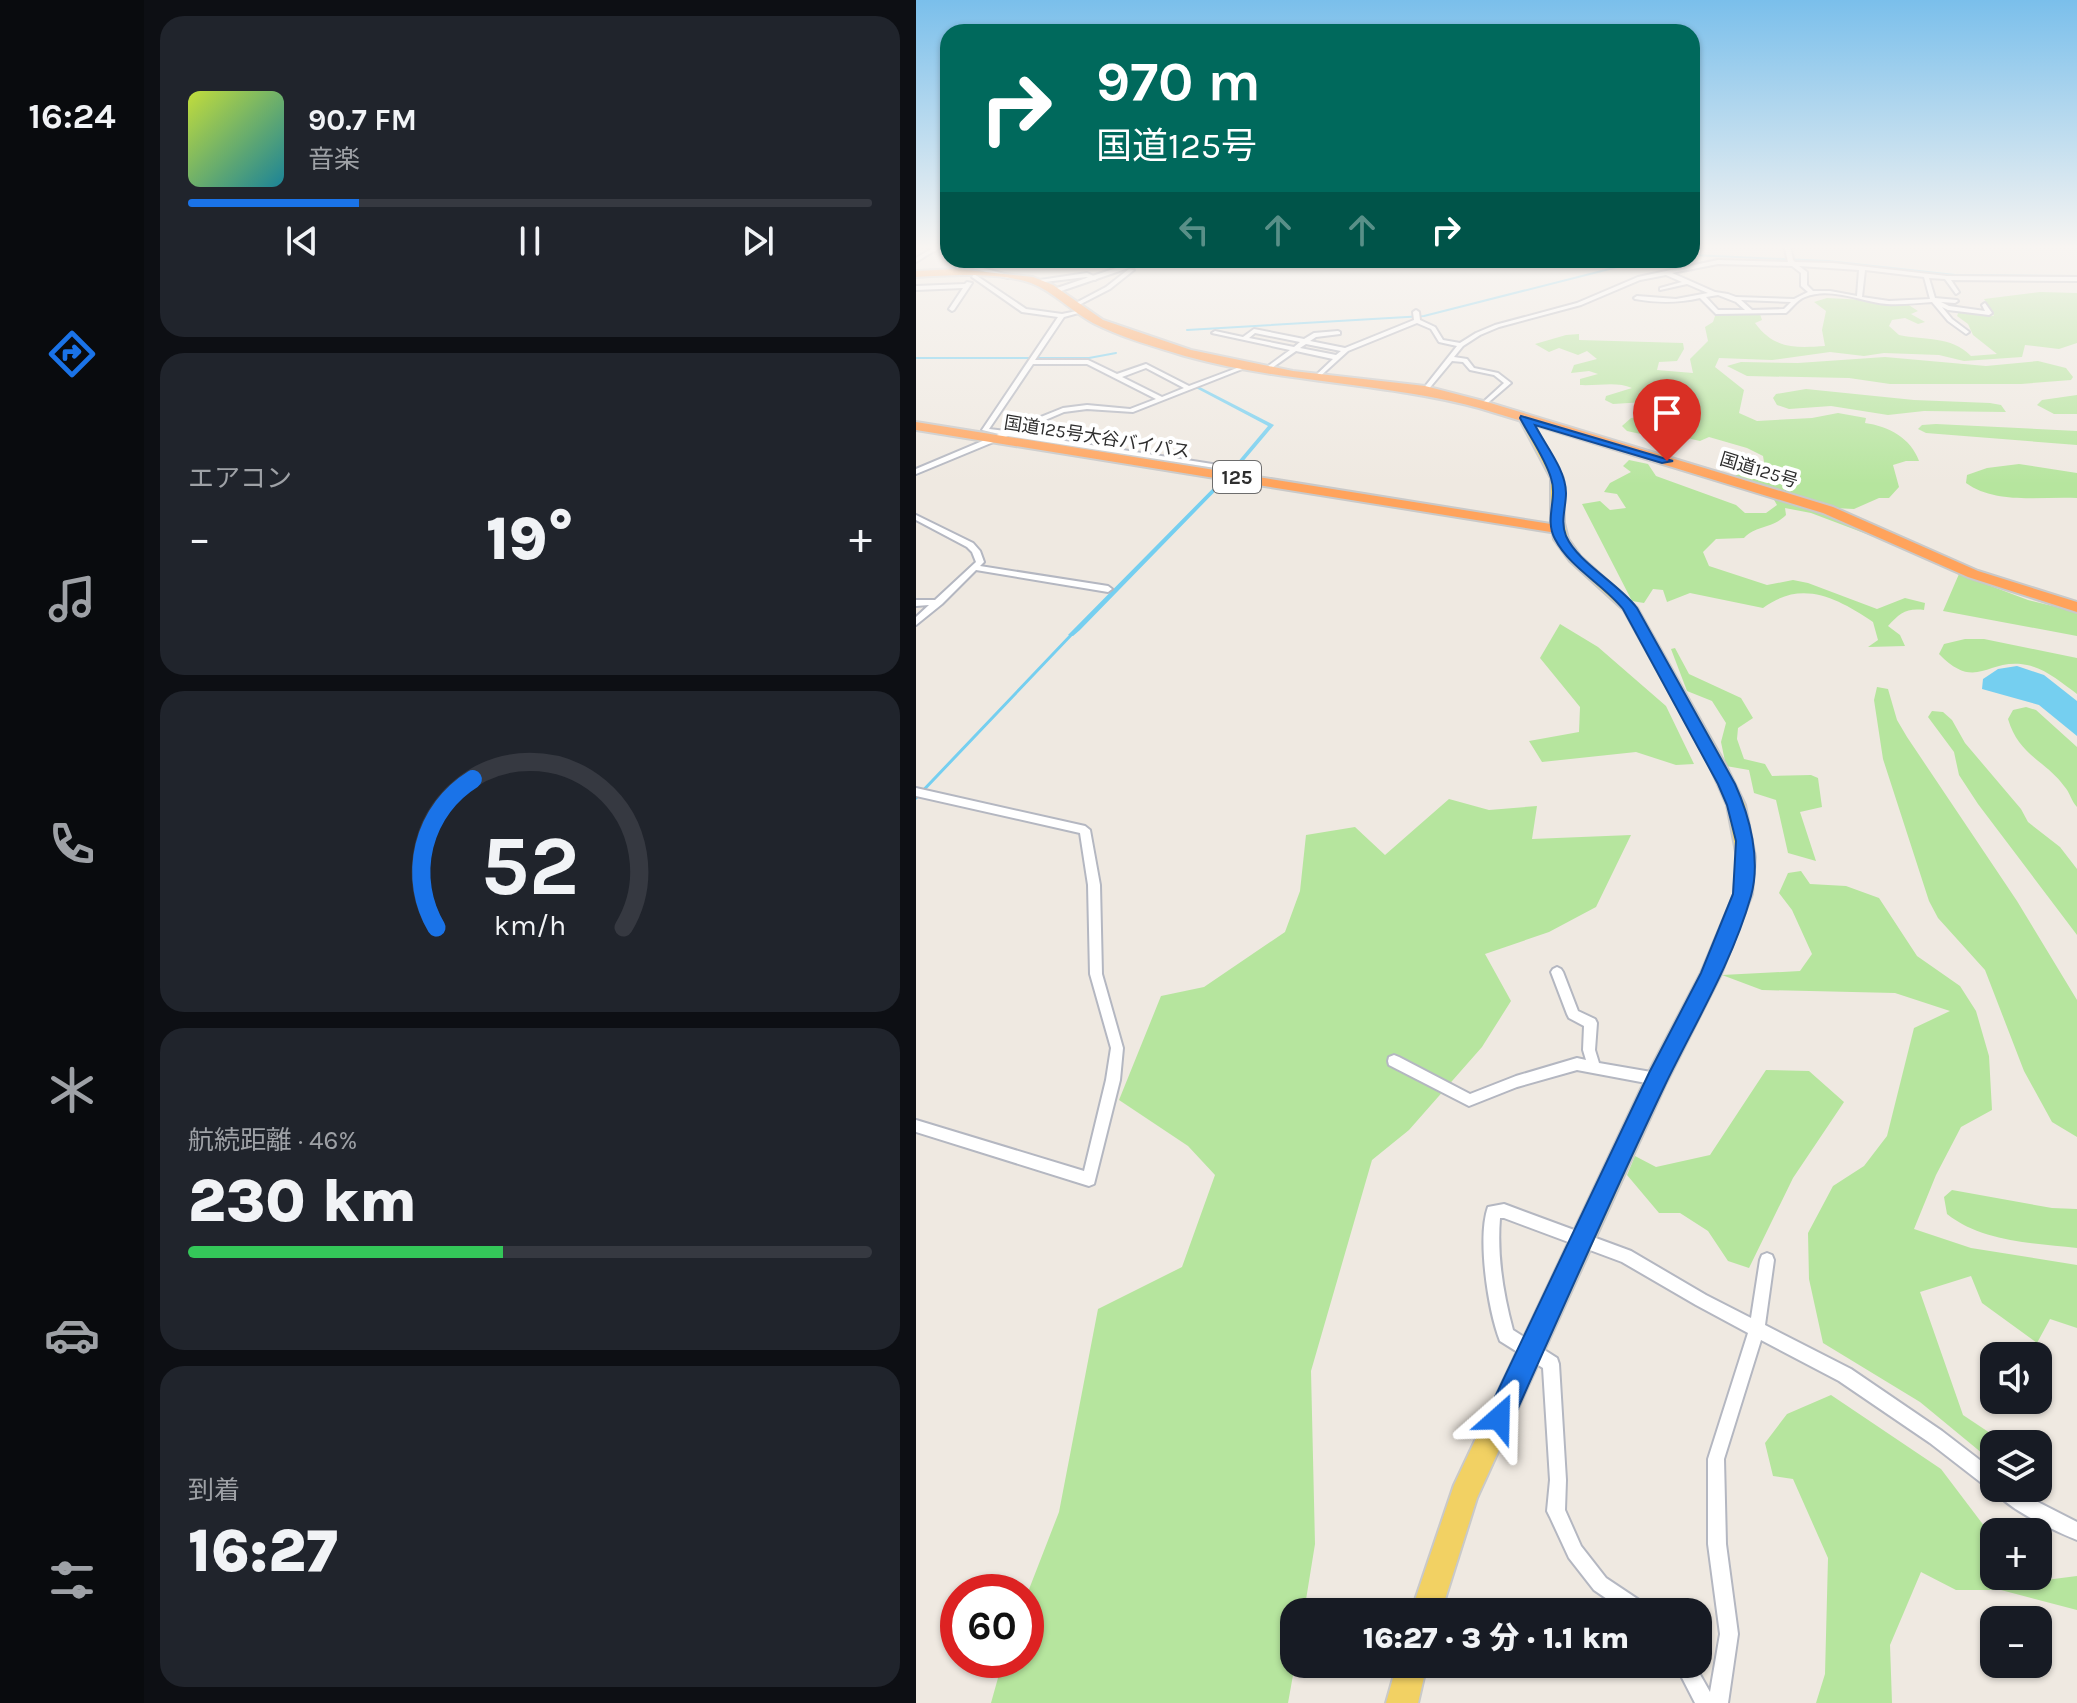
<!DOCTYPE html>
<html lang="ja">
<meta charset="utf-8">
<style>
body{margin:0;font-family:Karla,"Noto Sans JP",sans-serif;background:#20242c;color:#f1f3f6;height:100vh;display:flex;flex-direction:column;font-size:30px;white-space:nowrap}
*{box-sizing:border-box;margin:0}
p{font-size:26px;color:#9ea1a6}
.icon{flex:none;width:44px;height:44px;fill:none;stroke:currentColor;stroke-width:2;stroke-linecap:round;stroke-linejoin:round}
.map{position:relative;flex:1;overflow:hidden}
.drawer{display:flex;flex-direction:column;gap:16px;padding:16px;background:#0d0f14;width:772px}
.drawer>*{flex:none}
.top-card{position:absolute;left:24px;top:24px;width:760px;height:244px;border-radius:24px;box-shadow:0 2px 6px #0004;background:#00695c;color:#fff;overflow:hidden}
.tools{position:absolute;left:1064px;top:1342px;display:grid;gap:16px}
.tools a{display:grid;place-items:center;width:72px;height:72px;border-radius:16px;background:#171b24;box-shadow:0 2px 6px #0004;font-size:40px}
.speed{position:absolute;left:24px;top:1574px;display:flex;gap:16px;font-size:40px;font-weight:700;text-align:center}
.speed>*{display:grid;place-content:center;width:104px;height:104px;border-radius:50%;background:#171b24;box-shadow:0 2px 6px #0004;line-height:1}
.speed .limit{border:12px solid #d22;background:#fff;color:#111}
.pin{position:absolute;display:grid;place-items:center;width:68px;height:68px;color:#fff;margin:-82px -34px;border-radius:50% 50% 50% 0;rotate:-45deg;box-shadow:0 0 8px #0007}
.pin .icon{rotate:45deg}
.me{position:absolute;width:88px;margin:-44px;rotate:25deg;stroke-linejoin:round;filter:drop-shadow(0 0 6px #0008)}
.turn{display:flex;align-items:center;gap:28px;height:168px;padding:0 24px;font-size:36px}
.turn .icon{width:104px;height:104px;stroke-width:2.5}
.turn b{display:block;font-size:56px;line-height:68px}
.lanes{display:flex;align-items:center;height:76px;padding:0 24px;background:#0003;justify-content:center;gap:40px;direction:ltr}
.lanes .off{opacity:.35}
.big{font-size:60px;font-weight:800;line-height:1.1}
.drawer .widget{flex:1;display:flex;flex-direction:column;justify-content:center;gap:12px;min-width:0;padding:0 28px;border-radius:24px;background:#20242c}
.drawer .dial{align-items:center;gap:0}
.dial svg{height:208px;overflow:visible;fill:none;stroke:#363941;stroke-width:7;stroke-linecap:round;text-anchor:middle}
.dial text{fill:#f1f3f6;stroke:none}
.song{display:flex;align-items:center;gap:24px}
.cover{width:96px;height:96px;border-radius:12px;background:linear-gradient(135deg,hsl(70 70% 55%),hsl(190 70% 35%))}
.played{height:8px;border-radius:4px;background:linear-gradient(90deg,#1a73e8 25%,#363941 25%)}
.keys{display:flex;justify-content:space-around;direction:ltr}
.heat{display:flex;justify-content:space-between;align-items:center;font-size:44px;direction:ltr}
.charge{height:12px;border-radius:6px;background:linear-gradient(90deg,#34c759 46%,#363941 0)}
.trip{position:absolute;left:364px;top:1598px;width:432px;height:80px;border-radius:24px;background:#171b24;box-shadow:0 2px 6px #0004;font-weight:800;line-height:80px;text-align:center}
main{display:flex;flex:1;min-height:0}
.menu{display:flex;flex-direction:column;width:144px;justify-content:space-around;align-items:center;background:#090b0e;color:#9ea1a6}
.menu .icon{width:56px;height:56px}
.menu .current{color:#1a73e8}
.menu b{font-size:36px;color:#f1f3f6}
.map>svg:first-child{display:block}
</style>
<main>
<nav class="menu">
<b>16:24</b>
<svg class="icon current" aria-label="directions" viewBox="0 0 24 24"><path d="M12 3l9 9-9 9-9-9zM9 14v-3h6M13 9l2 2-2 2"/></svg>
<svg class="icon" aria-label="music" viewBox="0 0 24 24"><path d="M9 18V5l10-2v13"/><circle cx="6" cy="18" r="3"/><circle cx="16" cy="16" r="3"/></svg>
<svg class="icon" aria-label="phone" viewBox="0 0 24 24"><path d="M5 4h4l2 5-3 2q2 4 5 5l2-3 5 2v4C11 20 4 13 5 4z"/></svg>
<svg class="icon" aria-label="climate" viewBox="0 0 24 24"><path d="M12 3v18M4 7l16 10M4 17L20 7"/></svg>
<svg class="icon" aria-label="car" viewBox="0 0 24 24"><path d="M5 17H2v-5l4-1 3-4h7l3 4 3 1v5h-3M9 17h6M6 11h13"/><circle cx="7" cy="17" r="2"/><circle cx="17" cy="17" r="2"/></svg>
<svg class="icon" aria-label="filters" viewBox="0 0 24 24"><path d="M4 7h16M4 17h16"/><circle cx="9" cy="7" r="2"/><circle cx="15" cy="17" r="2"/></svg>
</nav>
<section class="drawer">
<div class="widget">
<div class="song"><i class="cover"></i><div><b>90.7 FM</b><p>音楽</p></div></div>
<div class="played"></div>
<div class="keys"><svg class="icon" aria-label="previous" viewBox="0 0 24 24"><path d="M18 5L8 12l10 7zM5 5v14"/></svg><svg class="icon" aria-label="pause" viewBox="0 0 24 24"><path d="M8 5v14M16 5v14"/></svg><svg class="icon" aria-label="next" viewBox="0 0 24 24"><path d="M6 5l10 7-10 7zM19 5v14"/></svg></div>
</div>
<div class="widget"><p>エアコン</p>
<div class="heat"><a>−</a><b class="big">19°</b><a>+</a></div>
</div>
<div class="widget dial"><svg viewBox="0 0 100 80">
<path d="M14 69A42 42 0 1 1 86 69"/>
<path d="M14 69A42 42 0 0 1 28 12" stroke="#1a73e8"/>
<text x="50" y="56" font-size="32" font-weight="700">52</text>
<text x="50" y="72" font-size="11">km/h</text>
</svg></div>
<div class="widget"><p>航続距離 · 46%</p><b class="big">230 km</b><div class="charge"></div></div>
<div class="widget"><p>到着</p><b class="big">16:27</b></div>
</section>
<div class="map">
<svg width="1161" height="1703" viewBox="0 0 1161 1703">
<rect width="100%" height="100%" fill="#efe9e1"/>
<g fill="#b6e59e">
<path d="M1124,292L1161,293V343L1143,349L1109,345L1106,357L1048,361L1023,355L968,353L948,356L914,352L856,360L803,358L799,367L828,390L823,413L841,421L896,418L922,413L950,418L949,423C972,426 995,438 1003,461H990L977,465L983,487L973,498H963L938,509L918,508L819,477L821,472L833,473L849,468L847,456L831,448L793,437L784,441L762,436L753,441L743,439L747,434L734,431L729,435L711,431L706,426L715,418L784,410L777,399L697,404L689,400L690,396L716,388C701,381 682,386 664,385V379L682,374L673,371L655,373L658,365L681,359L671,351L662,355L643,348L633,352L619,344L650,335L663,334V340L767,343L768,349L761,361L743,362L741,370L777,373L774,359L792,341L789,327L797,322L800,313L843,311L846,320L839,323C858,349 879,348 909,346L906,330L910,311L898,302L911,298L988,302L1002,311L995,314L1009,322L1002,324L989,318L976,320L973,326L983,335C1010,341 1034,335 1055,356L1081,354L1057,335L1052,324L1041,316L1043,311L1078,316L1068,299Z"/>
<path d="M969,357L1070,366L1122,361L1150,368L1157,377L1155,380L1105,384H974L933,378L831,376L811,366L825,362L882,363Z"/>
<path d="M890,389L998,400L1074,403L1085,405L1090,412L1008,411L972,415L915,406L873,409L861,405L857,398L860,394Z"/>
<path d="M1161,395V414H1138L1121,405L1126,400Z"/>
<path d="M1020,424L1161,431V445L1010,433L1002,429L1006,425Z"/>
<path d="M713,460L732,464L740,476L820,505L829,513H850L861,505L857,498C892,504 923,520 956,536L895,513L869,508L870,515C855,530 842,524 828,538L800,539L787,552L793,566L851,585L877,580L892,583L961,609L989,598L1009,603L1008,610C990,608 984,613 972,626L984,635L989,646L952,647L962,640L957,622C921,598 886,579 847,608L774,593L751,602L747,590L737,589L728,603L716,601L666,504L684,501L694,510L710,508L701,494L688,492L694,483L715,472L707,466Z"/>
<path d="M1103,464L1161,473V498C1124,496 1081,505 1050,483L1051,475L1071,468Z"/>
<path d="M1043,574L1112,600L1161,612V636L1027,611Z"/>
<path d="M644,624L682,647L750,706L778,764L760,765L720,752L626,762L613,741L663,732L664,707L624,658Z"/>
<path d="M1049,639H1068L1161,658V694C1146,683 1130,669 1111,665C1071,657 1061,693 1023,654L1028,644Z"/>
<path d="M759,648L773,674L825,698L837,718L822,728L821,739L828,759L849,764L856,776L895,775L902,778L906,807L884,812L900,861L872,853L860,800L838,793L833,770L810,766L805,742L810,723L796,701L771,691L755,649Z"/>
<path d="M961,687L972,689L981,720L991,737L1101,901L1161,1000V1137L1136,1122L1108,1071L1069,970L1022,918L1013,901L967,759L958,700Z"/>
<path d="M1110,707L1120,710L1161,747V807C1155,801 1154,792 1148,786C1129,760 1103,756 1092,719L1097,710Z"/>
<path d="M1016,711L1027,712L1036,720L1049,743L1105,809L1112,822L1144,847L1161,869V935L1062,804L1043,775L1038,752L1012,717Z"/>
<path d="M533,799L573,810L621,806L616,839L715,835L680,907L633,932L569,954L595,1001L566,1047L493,1130L456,1160L395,1371L399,1544L388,1612H378L379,1664L372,1703H75L87,1660H110V1597L143,1512L182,1309L266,1267L299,1175L272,1146L203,1100L245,996L288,987L369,932L384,891L390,835L439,827L469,855Z"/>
<path d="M885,871L894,884L930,886L963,898L1001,956L1044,986L1060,1011L1073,1056L1076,1110L1045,1127L1020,1175L998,1229L1055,1248L1161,1265V1328L1134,1319L1121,1343L1066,1303L1055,1276L1004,1292L1047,1415L1080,1437L1084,1444H1078V1463L1004,1402L907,1343L893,1279L892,1233L917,1186L948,1166L971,1136L998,1028L1034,1011L979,993L846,990L806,975L884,971L896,954L876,910L863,893L872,873Z"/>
<path d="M850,1070L893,1071L928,1102L877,1178L833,1268L812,1261L792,1231L764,1213H743L711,1175L719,1156L740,1167L794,1155Z"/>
<path d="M1036,1190L1136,1208L1161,1209V1248C1117,1243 1066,1242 1031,1214L1028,1197Z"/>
<path d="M915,1395L1025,1469L1078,1539V1576H1108L1113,1582L1161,1576V1610L1085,1590H1040L1005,1572L974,1645L976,1703H900L909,1674L912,1558L877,1479L857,1476L849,1443L871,1414Z"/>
</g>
<g fill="#75cff0">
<path d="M278,384L358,425L319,471L164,630L157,636L152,635L315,470L352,426L280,388Z"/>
<path d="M1101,666L1128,675L1161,701V736L1123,705L1066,689L1067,679L1082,669Z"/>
</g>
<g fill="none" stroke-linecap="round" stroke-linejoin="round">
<g stroke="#75cff0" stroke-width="2">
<path d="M776,255L912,261L1039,275L1161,276"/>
<path d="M271,330L508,316L729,260"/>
<path d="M0,358H173L200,353"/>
</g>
<path stroke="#75cff0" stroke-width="3" d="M0,798L157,633"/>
<defs>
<g id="street">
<path d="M22,245H28L0,262V258Z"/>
<path d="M868,245H874L877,260L879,262L917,263L1031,276L1161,277V281L1035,280L1043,292L1040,294L1029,279L1013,278L1019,298L1041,300L1042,301L1039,303L1025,302L1033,306L1069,311L1066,305L1069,303L1076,313L1073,315L1032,310L1026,307L1036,319L1052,331L1053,332L1050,334L1032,321L1016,302C1001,303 986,305 971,304C946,302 914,286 889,297C881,300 876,308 870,313L800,314L784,298C762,303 742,303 719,299L718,298L721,296L760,299L792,293L771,284L744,290V288L766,282L750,275L724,280L665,305L583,327L564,335L547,346L538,357L551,359L558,368L582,373L595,383L567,407L564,405L565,404L588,383L578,375L554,370L547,362L536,361L511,391H507V389L541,346L523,342L515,329L501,323L432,351L400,380L398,379V377L417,359L380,351L350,372L348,371V369L374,350L296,333L299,331L327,337L338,329L388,339L398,333L422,331L424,332V334L400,337L394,341L429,348L498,320L497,312L500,310L503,312L504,320L519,327L527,340L544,343L560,333L579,325L661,303L722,277L802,260L872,262ZM802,264L876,266L885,273V286L892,292L878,299L820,297L812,294L799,292L756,273ZM883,266L943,270L941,296L914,291H897L891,285V272ZM949,270L1008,277L1014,299L973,301L946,297ZM802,295L820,302L829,310H802L790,297ZM825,300L875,302L868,309L836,310ZM339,333L384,342L378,347L333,338ZM390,344L425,351L420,355L384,348Z"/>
<path d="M32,259V260H39L95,276L92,278L31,261Z"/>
<path d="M213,269L218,270L194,289L159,307L154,306L190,287Z"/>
<path d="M171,273L182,278L179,280L170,277L120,283L117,281Z"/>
<path d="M58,274L110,309L146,314L166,310V312L148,317L119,360H172L201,374L230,364L273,386L329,365L334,366L217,412L171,409L148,412L99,433L309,466L313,468L312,470L92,436L0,474V469L83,434L66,430L142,317L106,312L56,277ZM117,364H171L240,399L214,409L171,405L147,408L90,431L73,429ZM230,368L268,388L246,397L206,377Z"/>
<path d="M51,282L56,283L38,310L36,311L33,309L47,288L0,290V286L49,284Z"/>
<path d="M0,515L57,543L64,551L68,562L64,566L192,586L196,589L192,592L60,570L26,604L0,625V617L13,605L0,606V600H19L60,562L56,552L51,547L0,520Z"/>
<path d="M0,788L169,826L174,830L184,885L186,974L207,1048L204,1080L178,1184L173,1186L0,1132V1120L168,1171L190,1080L195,1048L174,974L172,885L164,833L0,796Z"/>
<path d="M641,967L645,969L647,972L662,1011L679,1019L681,1023L679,1050L683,1063L741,1073L746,1075L748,1079L746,1083L741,1085L661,1070L601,1087L553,1106L473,1065L472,1061L473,1057L478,1055L483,1057L554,1094L600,1076L661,1058L670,1060L667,1050L668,1026L653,1018L651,1014L635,972L637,969Z"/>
<path d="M588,1204L715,1251L790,1295L835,1318L844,1260L846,1255L851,1253L856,1255L858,1260L849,1325L935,1369L1026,1431L1078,1471V1488H1100L1110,1496L1161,1522V1540C1139,1531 1091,1509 1078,1490L1072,1488L1014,1443L923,1381L845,1340L808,1459L810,1544L822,1634L812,1703H779L759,1664H778L794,1692L804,1634L792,1544V1459L832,1333L780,1305L706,1262L588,1218H584C581,1256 587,1293 597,1330L641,1358L643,1364L650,1480L649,1510L665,1546L690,1578L732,1606L735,1612H710L678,1590L653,1558L634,1517L631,1511L634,1480L627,1368L584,1341C572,1310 561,1238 572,1207Z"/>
</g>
<path id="secondary" d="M224,260H236L142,292L135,290Z"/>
<g id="primary">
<path d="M605,416H613L647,478L648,523L652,539L664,556L721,608L809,764L829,805L839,857L836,894L805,974L750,1083L561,1498L525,1612H495L538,1485L733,1072L785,973L818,894L821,857L811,805L793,764L708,610L654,561L638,539L635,523V478L603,418Z"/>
<path d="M481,1664H511L502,1703H470Z"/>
</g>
<g id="highway">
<path d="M41,269L117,277L137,285L187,320L275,350L377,371L509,386L571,402L917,507L1062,571L1161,602V612L1052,577L907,513L563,408C466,382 365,383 269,356C239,347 204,337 177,323C155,311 138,292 115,283C84,272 33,275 0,277V271Z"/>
<path d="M0,422L641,525L648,529L641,533L0,430Z"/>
</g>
</defs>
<use href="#street" stroke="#b4b7c1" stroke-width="4"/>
<use href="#secondary" stroke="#b4b7c1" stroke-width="4"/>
<use href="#primary" stroke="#c9c9c9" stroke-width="4"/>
<use href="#highway" stroke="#c9c9c9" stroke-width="4"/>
<use href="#street" fill="#fff" fill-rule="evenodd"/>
<use href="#secondary" fill="#fff" fill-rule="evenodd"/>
<use href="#primary" fill="#f2d163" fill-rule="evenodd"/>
<use href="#highway" fill="#ffa35c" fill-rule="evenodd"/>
</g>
<linearGradient id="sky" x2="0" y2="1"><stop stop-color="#7abfeb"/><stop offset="0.51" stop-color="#f8f5f2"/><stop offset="1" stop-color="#f8f5f2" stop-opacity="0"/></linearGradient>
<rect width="1161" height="484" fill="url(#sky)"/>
<path fill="#1a73e8" stroke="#114b97" stroke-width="2" d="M605,416L757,461L746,463L619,425C629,445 650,470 650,493C650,508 644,521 650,536C662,563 702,583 721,608L819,784C834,817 845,860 835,896C816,963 779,1023 749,1085C695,1198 645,1313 593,1428L583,1432L573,1428L569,1418L733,1073L785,973L817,894L820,841L811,805L802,784L707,609C687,584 654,568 639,539C628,519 642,499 635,478C629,458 614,437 604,418Z"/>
<g text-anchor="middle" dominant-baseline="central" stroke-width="8" stroke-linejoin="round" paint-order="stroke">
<g font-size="18" fill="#2e2e2e" stroke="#fff">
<text transform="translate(181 437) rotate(9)">国道125号大谷バイパス</text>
<text transform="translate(843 470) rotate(17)">国道125号</text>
</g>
<rect fill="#fff" stroke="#6d6d6d" stroke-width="2" x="297" y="461" width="48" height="32" rx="6"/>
<g font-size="20" font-weight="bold" fill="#2e2e2e">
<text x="321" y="477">125</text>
</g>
</g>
</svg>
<div class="tools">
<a><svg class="icon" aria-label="sound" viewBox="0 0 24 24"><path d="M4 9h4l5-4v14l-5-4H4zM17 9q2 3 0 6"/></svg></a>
<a><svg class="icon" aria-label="layers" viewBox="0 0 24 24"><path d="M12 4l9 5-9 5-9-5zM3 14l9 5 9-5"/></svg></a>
<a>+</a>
<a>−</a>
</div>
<div class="speed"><div class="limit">60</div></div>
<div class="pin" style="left:751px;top:461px;background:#d93025"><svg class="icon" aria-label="arrive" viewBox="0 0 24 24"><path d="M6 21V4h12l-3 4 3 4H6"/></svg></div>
<svg class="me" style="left:583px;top:1418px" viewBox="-20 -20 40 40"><path d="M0-17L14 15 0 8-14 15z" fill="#1a73e8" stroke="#fff" stroke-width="4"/></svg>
<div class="trip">16:27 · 3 分 · 1.1 km</div>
<div class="top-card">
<div class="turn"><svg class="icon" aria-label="right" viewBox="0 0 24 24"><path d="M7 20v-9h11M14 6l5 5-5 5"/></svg><div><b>970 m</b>国道125号</div></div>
<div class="lanes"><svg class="icon off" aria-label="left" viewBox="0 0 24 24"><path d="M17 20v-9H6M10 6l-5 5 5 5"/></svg><svg class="icon off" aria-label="ahead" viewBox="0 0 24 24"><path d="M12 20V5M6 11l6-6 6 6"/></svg><svg class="icon off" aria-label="ahead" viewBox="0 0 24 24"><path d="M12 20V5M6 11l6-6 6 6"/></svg><svg class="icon" aria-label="right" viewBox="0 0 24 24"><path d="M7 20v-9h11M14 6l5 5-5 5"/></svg></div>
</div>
</div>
</main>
